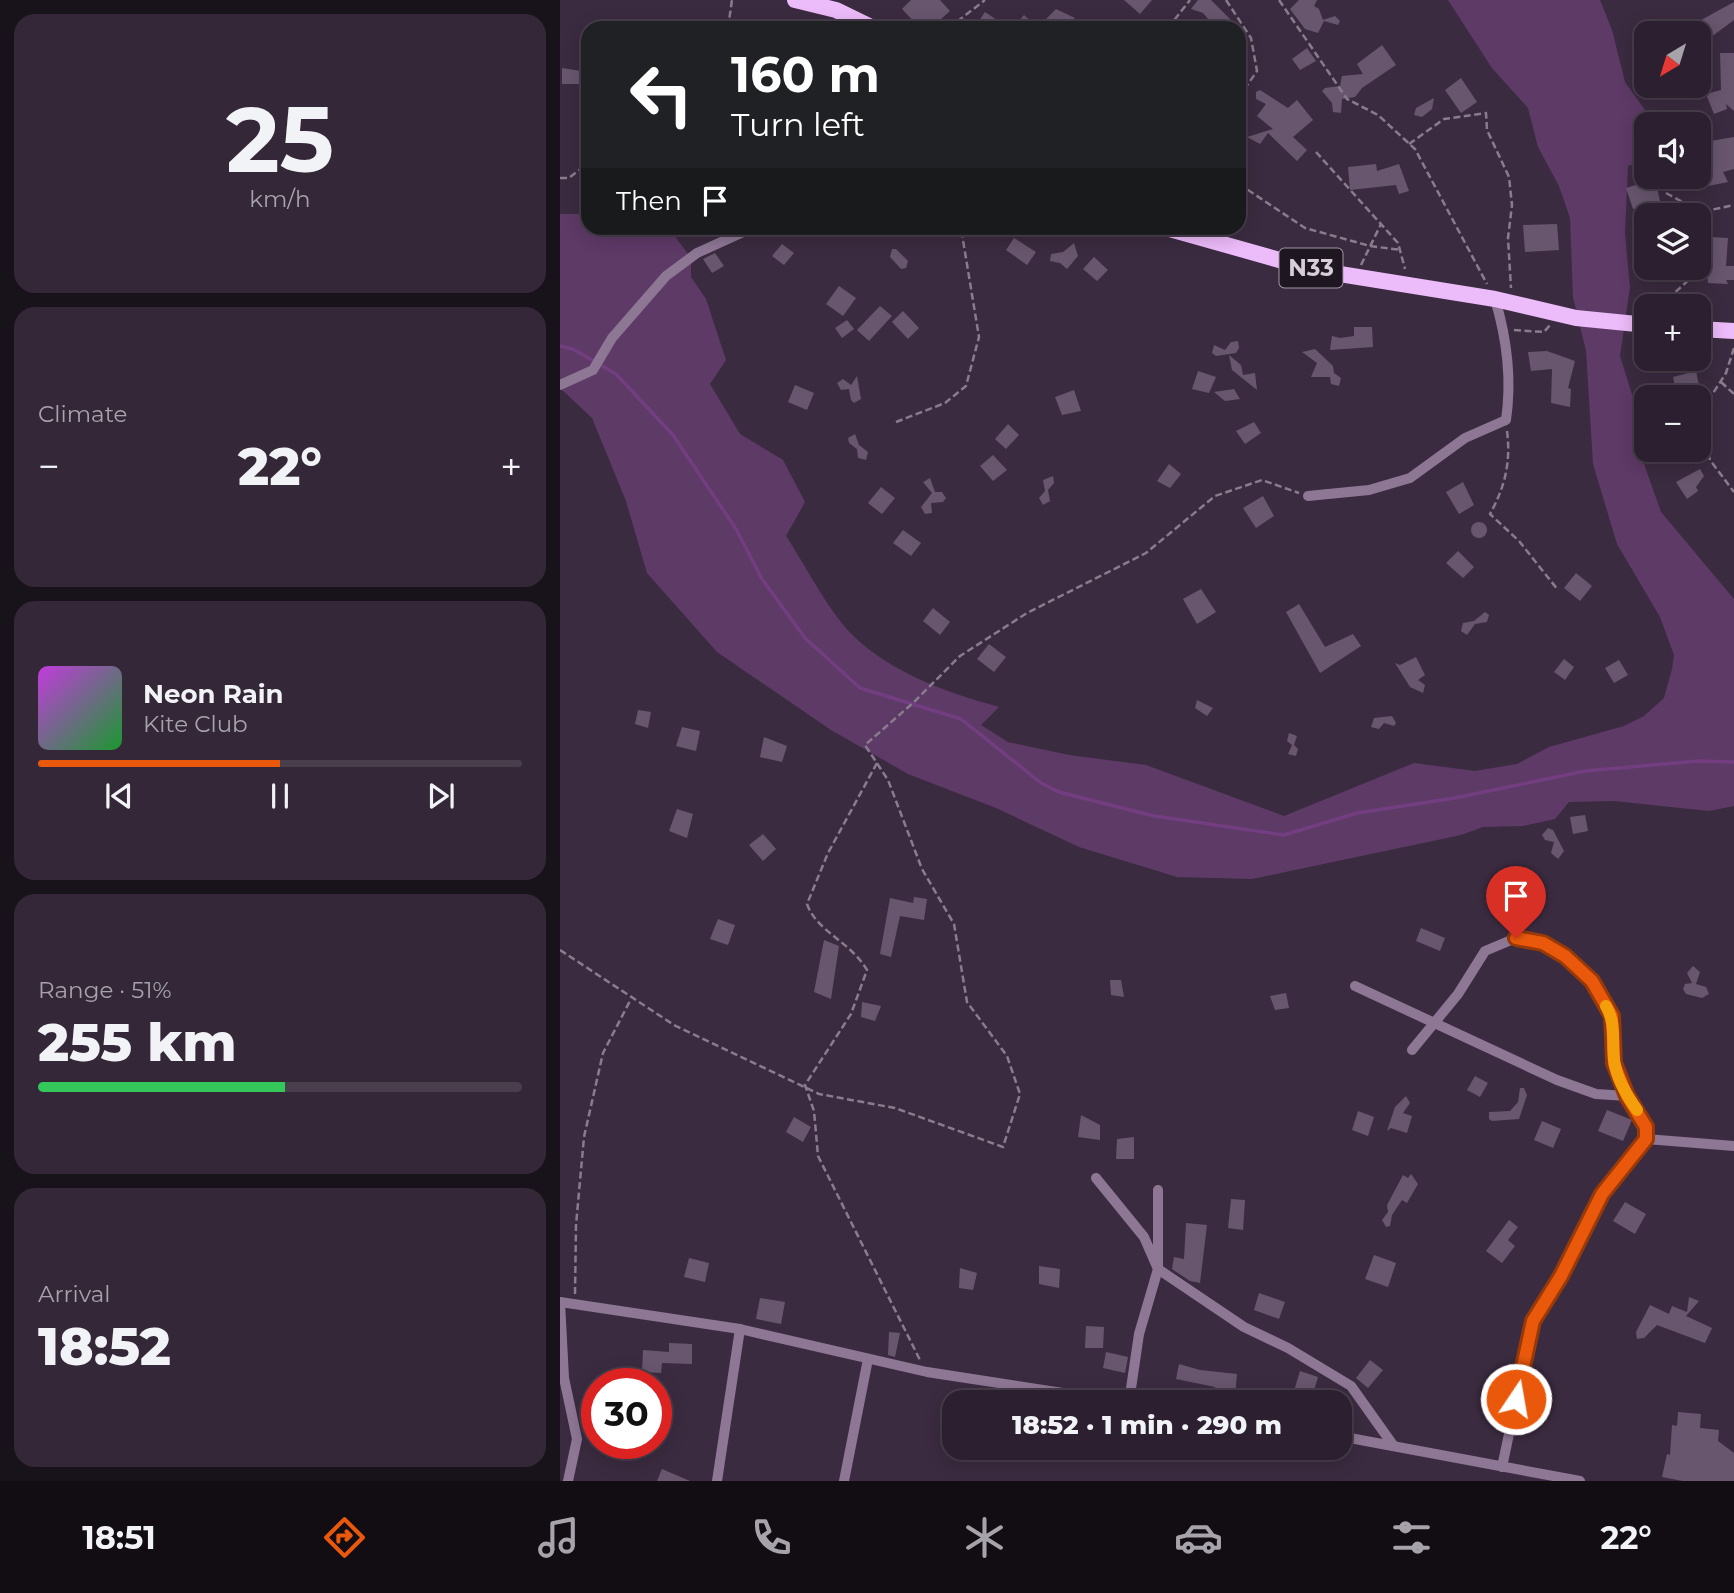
<!DOCTYPE html>
<meta charset="utf-8">
<style>
body{margin:0;font-family:Montserrat,sans-serif;background:#342838;color:#f1f3f6;height:100vh;display:flex;flex-direction:column;font-size:26px;white-space:nowrap}
*{box-sizing:border-box;margin:0}
p{font-size:23px;color:#a6a3ab}
.icon{flex:none;width:38px;height:38px;fill:none;stroke:currentColor;stroke-width:2;stroke-linecap:round;stroke-linejoin:round}
.map{position:relative;flex:1;overflow:hidden}
.panel{display:flex;flex-direction:column;gap:14px;padding:14px;background:#18121a;width:560px}
.panel>*{flex:none}
.top-card{position:absolute;left:21px;top:21px;width:665px;height:214px;border-radius:21px;box-shadow:0 4px 18px #0003,0 0 0 2px #483e4c;background:#202124;color:#fff;overflow:hidden}
.needle{width:46px;rotate:218deg}
.controls{position:absolute;left:1074px;top:21px;display:grid;gap:14px}
.controls a{display:grid;place-items:center;width:77px;height:77px;border-radius:14px;background:#2c2030;box-shadow:0 4px 18px #0003,0 0 0 2px #483e4c;font-size:35px}
.speed{position:absolute;left:21px;top:1368px;display:flex;gap:14px;font-size:35px;font-weight:700;text-align:center}
.speed>*{display:grid;place-content:center;width:91px;height:91px;border-radius:50%;background:#2c2030;box-shadow:0 4px 18px #0003,0 0 0 2px #483e4c;line-height:1}
.speed .limit{border:10px solid #d22;background:#fff;color:#111}
.pin{position:absolute;display:grid;place-items:center;width:60px;height:60px;color:#fff;margin:-72px -30px;border-radius:50% 50% 50% 0;rotate:-45deg;box-shadow:0 0 7px #0007}
.pin .icon{rotate:45deg}
.me{position:absolute;width:77px;margin:-38px;rotate:12deg;stroke-linejoin:round;filter:drop-shadow(0 0 5px #0008)}
.turn{display:flex;align-items:center;gap:24px;height:147px;padding:0 35px;font-size:32px}
.turn .icon{width:91px;height:91px;stroke-width:2.5}
.turn b{display:block;font-size:49px;line-height:60px}
.then{display:flex;align-items:center;height:66px;padding:0 35px;background:#0003;gap:14px;font-size:26px}
.big{font-size:52px;font-weight:800;line-height:1.1}
.panel .card{flex:1;display:flex;flex-direction:column;justify-content:center;gap:10px;min-width:0;padding:0 24px;border-radius:21px;background:#342838}
.panel .dial{align-items:center;gap:0}
.dial b{font-size:91px;line-height:1}
.song{display:flex;align-items:center;gap:21px}
.cover{width:84px;height:84px;border-radius:10px;background:linear-gradient(135deg,hsl(290 70% 55%),hsl(130 70% 35%))}
.played{height:7px;border-radius:4px;background:linear-gradient(90deg,#ea580c 50%,#483e4c 50%)}
.keys{display:flex;justify-content:space-around;direction:ltr}
.heat{display:flex;justify-content:space-between;align-items:center;font-size:38px;direction:ltr}
.charge{height:10px;border-radius:5px;background:linear-gradient(90deg,#34c759 51%,#483e4c 0)}
.trip{position:absolute;left:382px;top:1390px;width:410px;height:70px;border-radius:21px;background:#2c2030;box-shadow:0 4px 18px #0003,0 0 0 2px #483e4c;font-weight:800;line-height:70px;text-align:center}
.dock{display:flex;height:112px;justify-content:space-around;align-items:center;background:#120d13;color:#a6a3ab}
.dock .icon{width:49px;height:49px}
.dock .selected{color:#ea580c}
.dock b{font-size:32px;color:#f1f3f6}
main{display:flex;flex:1;min-height:0}
.map>svg:first-child{display:block}
</style>
<main>
<section class="panel">
<div class="card dial"><b>25</b><p>km/h</p></div>
<div class="card"><p>Climate</p>
<div class="heat"><a>−</a><b class="big">22°</b><a>+</a></div>
</div>
<div class="card">
<div class="song"><i class="cover"></i><div><b>Neon Rain</b><p>Kite Club</p></div></div>
<div class="played"></div>
<div class="keys"><svg class="icon" aria-label="previous" viewBox="0 0 24 24"><path d="M18 5L8 12l10 7zM5 5v14"/></svg><svg class="icon" aria-label="pause" viewBox="0 0 24 24"><path d="M8 5v14M16 5v14"/></svg><svg class="icon" aria-label="next" viewBox="0 0 24 24"><path d="M6 5l10 7-10 7zM19 5v14"/></svg></div>
</div>
<div class="card"><p>Range · 51%</p><b class="big">255 km</b><div class="charge"></div></div>
<div class="card"><p>Arrival</p><b class="big">18:52</b></div>
</section>
<div class="map">
<svg width="1174" height="1481" viewBox="0 0 1174 1481">
<rect width="100%" height="100%" fill="#3b2b40"/>
<path fill="#5e3a67" d="M888,0H1040L1052,30L1065,82L1095,124H1087V161L1068,166L1065,233L1070,287L1060,356L1074,401L1078,447L1101,512L1174,599V806L1149,811L1054,801L1009,802L995,819L963,826L923,827L901,835L692,879L617,877L519,847L436,808L348,774L271,730L157,652L87,573L66,501L32,418L0,388V214H28V228H109L131,258V277L146,299L166,360L150,384L180,434L223,460L245,502L226,536C245,565 262,599 284,626C322,670 385,692 439,707L421,725L448,742L509,755L586,765L724,816L854,763L915,771L957,764L989,747L1064,726L1084,716L1104,698L1112,669L1114,655L1100,617L1057,544L1033,464L1026,351L1013,297L1010,218L999,186L978,147L968,108L932,68Z"/>
<g fill="none" stroke-linecap="round" stroke-linejoin="round">
<path stroke="#723e80" stroke-width="3.5" d="M0,346L13,349L56,374L113,435L176,529L202,579L245,638L300,688L401,719L481,783L499,792L594,816L724,835L797,813L895,798L1025,771L1138,761L1174,762"/>
</g>
<g fill="#68566e">
<path d="M351,0H380L390,11L371,28H360L342,9Z"/>
<path d="M564,0H592L580,14Z"/>
<path d="M638,0H651L671,20L656,28L643,13L631,9Z"/>
<path d="M739,0H757L754,6L759,9L763,20L775,16L780,21L778,25L764,21L758,33L745,29L730,9Z"/>
<path d="M1174,2V20L1143,43L1132,25Z"/>
<path d="M496,9L515,18L504,28H489L482,23Z"/>
<path d="M425,12L449,28H414Z"/>
<path d="M464,15L479,28H453Z"/>
<path d="M822,45L836,65L802,88L795,97L782,99L781,113L773,112L772,103L762,91L765,88L780,86L782,76L803,74L797,64Z"/>
<path d="M747,48L756,61L740,70L732,59Z"/>
<path d="M1160,53H1174V111L1166,104L1167,109L1154,114L1146,94L1161,90Z"/>
<path d="M2,68L28,72V84H2Z"/>
<path d="M901,78L917,102L901,113L885,90Z"/>
<path d="M700,90L728,108L737,100L753,120L733,137L747,150L737,161L708,133L700,144L687,137L713,129L697,116L706,104L696,99V92Z"/>
<path d="M874,98L872,109L862,117L854,115L856,108Z"/>
<path d="M1174,137V169L1163,172L1168,182L1138,188L1135,177H1139V143Z"/>
<path d="M816,164L817,171L839,164L849,191L839,194L836,185L790,190L788,167Z"/>
<path d="M1095,179L1100,201L1073,209L1066,188Z"/>
<path d="M997,224L999,250L965,252L963,225Z"/>
<path d="M1151,237L1168,238L1166,266H1174V280H1166L1168,284L1148,283L1146,265L1139,260V254L1151,255Z"/>
<path d="M454,238L476,252L467,265L446,250Z"/>
<path d="M514,243L518,256L507,269L500,263L490,261L491,254L503,252Z"/>
<path d="M222,244L234,253L224,265L212,256Z"/>
<path d="M332,249H336L348,261L346,268L341,269L330,257Z"/>
<path d="M155,253L164,266L152,273L143,259Z"/>
<path d="M534,257L548,270L537,281L523,269Z"/>
<path d="M279,286L296,298L283,316L266,304Z"/>
<path d="M320,306L332,316L309,341L297,330Z"/>
<path d="M343,311L359,328L348,339L332,322Z"/>
<path d="M287,320L294,329L282,338L275,328Z"/>
<path d="M794,327H812L813,347L770,350L772,336L780,338L794,336Z"/>
<path d="M678,341L679,348L676,353L656,356L652,353L654,345L665,350L671,342Z"/>
<path d="M755,349L773,366L774,373L781,378L779,386L771,384L770,377H751L757,363L742,352Z"/>
<path d="M987,351L1015,361L1008,388L1011,389L1010,407L991,403L992,369L971,371L968,352Z"/>
<path d="M669,355L681,365L683,375L695,373L697,390L672,370Z"/>
<path d="M638,371L656,377L649,393L632,389Z"/>
<path d="M1136,371L1140,390L1117,396L1113,377Z"/>
<path d="M297,376L301,399L294,403L291,400L289,389L281,390L277,383L283,379L291,385Z"/>
<path d="M235,385L254,393L247,410L228,402Z"/>
<path d="M674,389L680,399L665,401L654,392Z"/>
<path d="M514,390L521,411L502,415L495,397Z"/>
<path d="M694,422L701,433L685,444L676,431Z"/>
<path d="M448,424L459,435L446,449L435,439Z"/>
<path d="M295,434L299,445L308,452L306,460L298,458L297,449L289,443L288,438Z"/>
<path d="M433,455L447,470L433,481L420,466Z"/>
<path d="M609,464L621,474L610,488L597,481Z"/>
<path d="M1140,469L1144,476L1136,487L1138,491L1127,499L1116,482Z"/>
<path d="M493,476L494,483L488,490L490,501L483,505L479,498L485,491L483,480Z"/>
<path d="M370,478L375,492H382L386,498L383,502L371,503L372,513L365,514L361,507L372,493L363,482Z"/>
<path d="M903,482L914,505L899,514L886,492Z"/>
<path d="M321,487L335,498L322,514L308,503Z"/>
<path d="M703,496L714,516L696,528L683,508Z"/>
<circle cx="919" cy="530" r="8"/>
<path d="M343,530L361,543L351,556L333,543Z"/>
<path d="M898,551L914,567L903,578L886,563Z"/>
<path d="M1016,573L1032,586L1020,601L1004,588Z"/>
<path d="M641,589L656,612L637,624L623,599Z"/>
<path d="M739,604L765,647L793,634L801,646L760,673L726,612Z"/>
<path d="M373,608L390,622L380,635L363,621Z"/>
<path d="M925,612L929,615L927,622L915,624L907,635L901,631L903,623L914,621Z"/>
<path d="M429,644L446,657L434,672L417,659Z"/>
<path d="M856,657L865,675L858,680L865,685L863,693L850,687L835,663L840,665Z"/>
<path d="M1004,659L1014,667L1005,680L994,672Z"/>
<path d="M1059,660L1068,675L1054,683L1045,668Z"/>
<path d="M637,700L653,708L647,716L635,708Z"/>
<path d="M78,710L91,712L88,728L75,724Z"/>
<path d="M832,716L836,723L834,726L824,723L819,729L811,727L814,718Z"/>
<path d="M122,727L140,731L136,751L116,746Z"/>
<path d="M729,733L737,736L734,745L738,749L736,756L728,754L732,745L727,741Z"/>
<path d="M204,737L227,746L222,762L200,757Z"/>
<path d="M117,809L133,814L127,838L109,831Z"/>
<path d="M1025,815L1028,831L1013,834L1010,817Z"/>
<path d="M988,828L993,830L1004,851L998,859L991,853L994,842L985,840L982,835Z"/>
<path d="M203,834L216,849L203,861L189,845Z"/>
<path d="M354,897L367,899L364,920L340,916L331,957L320,954L330,898L353,903Z"/>
<path d="M158,919L175,925L168,945L150,939Z"/>
<path d="M861,928L885,938L880,951L856,941Z"/>
<path d="M264,940L279,946L271,999L254,992Z"/>
<path d="M1133,966L1140,972L1136,984L1146,987L1149,994L1142,998L1126,994L1123,989L1125,984L1132,983L1127,973Z"/>
<path d="M550,980H561L564,997L551,995Z"/>
<path d="M726,993L729,1008L715,1010L710,996Z"/>
<path d="M302,1002L321,1006L315,1021L301,1017Z"/>
<path d="M915,1076L928,1083L920,1097L907,1090Z"/>
<path d="M960,1088H964L967,1095L959,1119L932,1121L929,1119V1112L950,1111L958,1102Z"/>
<path d="M846,1096L850,1103L843,1113L852,1116L847,1133L831,1128L827,1131L835,1107Z"/>
<path d="M1047,1110L1072,1120L1063,1141L1038,1131Z"/>
<path d="M798,1111L814,1117L808,1136L792,1130Z"/>
<path d="M521,1115L540,1125V1140L518,1137Z"/>
<path d="M234,1117L251,1127L243,1142L226,1132Z"/>
<path d="M982,1121L1001,1129L993,1148L974,1140Z"/>
<path d="M574,1137V1159H556L557,1139Z"/>
<path d="M851,1174L858,1184L847,1203L842,1200L832,1215L830,1226L826,1227L822,1220L828,1212L827,1205L843,1175L848,1178Z"/>
<path d="M671,1199L685,1200L683,1230L668,1228Z"/>
<path d="M1065,1202L1086,1214L1075,1234L1053,1221Z"/>
<path d="M949,1220L958,1227L948,1240L955,1246L942,1263L926,1251Z"/>
<path d="M626,1223L647,1225L640,1283L630,1281L612,1269L614,1257L624,1259Z"/>
<path d="M814,1255L836,1263L828,1287L805,1279Z"/>
<path d="M129,1258L149,1263L145,1282L124,1277Z"/>
<path d="M479,1266L500,1269L499,1288L479,1284Z"/>
<path d="M400,1268L417,1273L413,1290L399,1288Z"/>
<path d="M699,1293L725,1302L719,1319L694,1310Z"/>
<path d="M1129,1297L1139,1301L1126,1316L1152,1328L1145,1343L1097,1325L1084,1338L1077,1339L1076,1332L1090,1305L1109,1314L1112,1306L1127,1312Z"/>
<path d="M200,1298L225,1302L221,1324L196,1319Z"/>
<path d="M526,1326L544,1327L543,1348H525Z"/>
<path d="M329,1332L340,1333L335,1357L328,1355Z"/>
<path d="M109,1343L132,1344V1364L102,1363L101,1373L82,1372L83,1350L109,1352Z"/>
<path d="M546,1352L568,1357L565,1373L543,1368Z"/>
<path d="M810,1360L823,1370L808,1388L796,1378Z"/>
<path d="M619,1364L640,1370L677,1374L675,1397L654,1395L655,1387L616,1379Z"/>
<path d="M740,1371L758,1377L752,1397L734,1391Z"/>
<path d="M1118,1412L1141,1414L1140,1428L1159,1430L1158,1441L1174,1453V1481H1123L1102,1477L1107,1454L1110,1455L1112,1425L1117,1426Z"/>
<path d="M102,1469L130,1481H97Z"/>
</g>
<g fill="none" stroke-linecap="round" stroke-linejoin="round">
<g stroke="#897c8d" stroke-width="2.5" stroke-dasharray="7 3.5" stroke-linecap="butt">
<path d="M666,0L691,38L697,71L679,97"/>
<path d="M719,0L787,99L818,115L855,149L927,284"/>
<path d="M168,28L172,0"/>
<path d="M389,28L425,0"/>
<path d="M608,28L630,0"/>
<path d="M849,144L884,119L926,113L927,130L949,177L952,205L948,238L951,288"/>
<path d="M756,152L838,243L845,269"/>
<path d="M0,178H9L28,163"/>
<path d="M679,184L745,228L810,246L841,250"/>
<path d="M1106,193L1141,212L1174,205"/>
<path d="M801,265L821,224"/>
<path d="M1100,306L1131,278V268"/>
<path d="M954,330L984,332L990,325"/>
<path d="M1174,348L1166,373L1139,415L1150,460L1174,492"/>
<path d="M1161,382L1174,394"/>
<path d="M336,422L385,403L406,386L419,337L401,228"/>
<path d="M947,431C951,462 945,487 930,514L959,541L998,590"/>
<path d="M317,763L268,853L247,904C257,932 290,941 307,970L291,1014L245,1085L254,1111L258,1156L360,1360"/>
<path d="M0,950L114,1025L259,1094L335,1108L443,1147L460,1094L447,1056L407,1002L394,924L362,869L328,780L305,745L353,703L400,656L467,613L586,553L655,496L702,480L739,493"/>
<path d="M15,1294L16,1225L24,1137L43,1053L71,999"/>
</g>
<g stroke="#8e7795" stroke-width="10">
<path d="M0,385L33,370L52,338L106,276L137,253L192,228"/>
<path d="M748,496L809,490L850,478L905,438L946,420C952,379 947,339 935,299"/>
<path d="M795,986L997,1080L1036,1094L1067,1096"/>
<path d="M852,1050L898,994L925,951L956,938L983,943L1005,956L1032,981L1052,1016L1054,1063L1067,1096L1086,1127V1139L1042,1194L1001,1276L973,1321L942,1467"/>
<path d="M1086,1139L1174,1146"/>
<path d="M536,1178L584,1237L598,1269L684,1327L728,1348L791,1386L833,1445"/>
<path d="M0,1302L180,1329L367,1372L562,1402"/>
<path d="M0,1302L4,1378L17,1439L8,1481"/>
<path d="M569,1402L579,1334L598,1269V1190"/>
<path d="M779,1436L1020,1481"/>
<path d="M157,1481L180,1329"/>
<path d="M284,1481L308,1359"/>
</g>
<g stroke="#ecbbf9" stroke-width="16">
<path d="M235,0L276,10L313,28"/>
<path d="M606,228L755,270L935,299L1016,318L1087,325"/>
<path d="M1139,329L1174,331"/>
</g>
</g>
<g fill="none" stroke-linecap="round" stroke-linejoin="round">
<defs>
<path id="route" d="M956,1399L973,1321L1001,1276L1042,1194L1086,1139V1127L1067,1096L1054,1063L1052,1016L1032,981L1005,956L983,943L956,938"/>
</defs>
<use href="#route" stroke="#983908" stroke-width="18"/>
<use href="#route" stroke="#ea580c" stroke-width="12"/>
<path stroke="#f59e0b" stroke-width="12" d="M1046,1006C1056,1023 1052,1041 1054,1060C1056,1077 1067,1096 1077,1110"/>
</g>
<g text-anchor="middle" dominant-baseline="central" stroke-width="7" stroke-linejoin="round" paint-order="stroke">
<rect fill="#1e1620" stroke="#a097a3" stroke-width="2" x="719.5" y="248.5" width="63" height="39" rx="5"/>
<g font-size="23" font-weight="bold" fill="#d8cedb">
<text x="751" y="268">N33</text>
</g>
</g>
</svg>
<div class="controls">
<a><svg class="needle" viewBox="-14 -14 28 28"><path d="M0-13l5 13h-10z" fill="#e53935"/><path d="M0 13l5-13h-10z" fill="#a6a3ab"/></svg></a>
<a><svg class="icon" aria-label="sound" viewBox="0 0 24 24"><path d="M4 9h4l5-4v14l-5-4H4zM17 9q2 3 0 6"/></svg></a>
<a><svg class="icon" aria-label="layers" viewBox="0 0 24 24"><path d="M12 4l9 5-9 5-9-5zM3 14l9 5 9-5"/></svg></a>
<a>+</a>
<a>−</a>
</div>
<div class="speed"><div class="limit">30</div></div>
<div class="pin" style="left:956px;top:938px;background:#d93025"><svg class="icon" aria-label="arrive" viewBox="0 0 24 24"><path d="M6 21V4h12l-3 4 3 4H6"/></svg></div>
<svg class="me" style="left:956px;top:1399px" viewBox="-20 -20 40 40"><circle r="17" fill="#ea580c" stroke="#fff" stroke-width="3"/><path d="M0-11L8 9 0 5-8 9z" fill="#fff"/></svg>
<div class="trip">18:52 · 1 min · 290 m</div>
<div class="top-card">
<div class="turn"><svg class="icon" aria-label="left" viewBox="0 0 24 24"><path d="M17 20v-9H6M10 6l-5 5 5 5"/></svg><div><b>160 m</b>Turn left</div></div>
<div class="then">Then<svg class="icon" aria-label="arrive" viewBox="0 0 24 24"><path d="M6 21V4h12l-3 4 3 4H6"/></svg></div>
</div>
</div>
</main>
<nav class="dock">
<b>18:51</b>
<svg class="icon selected" aria-label="directions" viewBox="0 0 24 24"><path d="M12 3l9 9-9 9-9-9zM9 14v-3h6M13 9l2 2-2 2"/></svg>
<svg class="icon" aria-label="music" viewBox="0 0 24 24"><path d="M9 18V5l10-2v13"/><circle cx="6" cy="18" r="3"/><circle cx="16" cy="16" r="3"/></svg>
<svg class="icon" aria-label="phone" viewBox="0 0 24 24"><path d="M5 4h4l2 5-3 2q2 4 5 5l2-3 5 2v4C11 20 4 13 5 4z"/></svg>
<svg class="icon" aria-label="climate" viewBox="0 0 24 24"><path d="M12 3v18M4 7l16 10M4 17L20 7"/></svg>
<svg class="icon" aria-label="car" viewBox="0 0 24 24"><path d="M5 17H2v-5l4-1 3-4h7l3 4 3 1v5h-3M9 17h6M6 11h13"/><circle cx="7" cy="17" r="2"/><circle cx="17" cy="17" r="2"/></svg>
<svg class="icon" aria-label="filters" viewBox="0 0 24 24"><path d="M4 7h16M4 17h16"/><circle cx="9" cy="7" r="2"/><circle cx="15" cy="17" r="2"/></svg>
<b>22°</b>
</nav>
